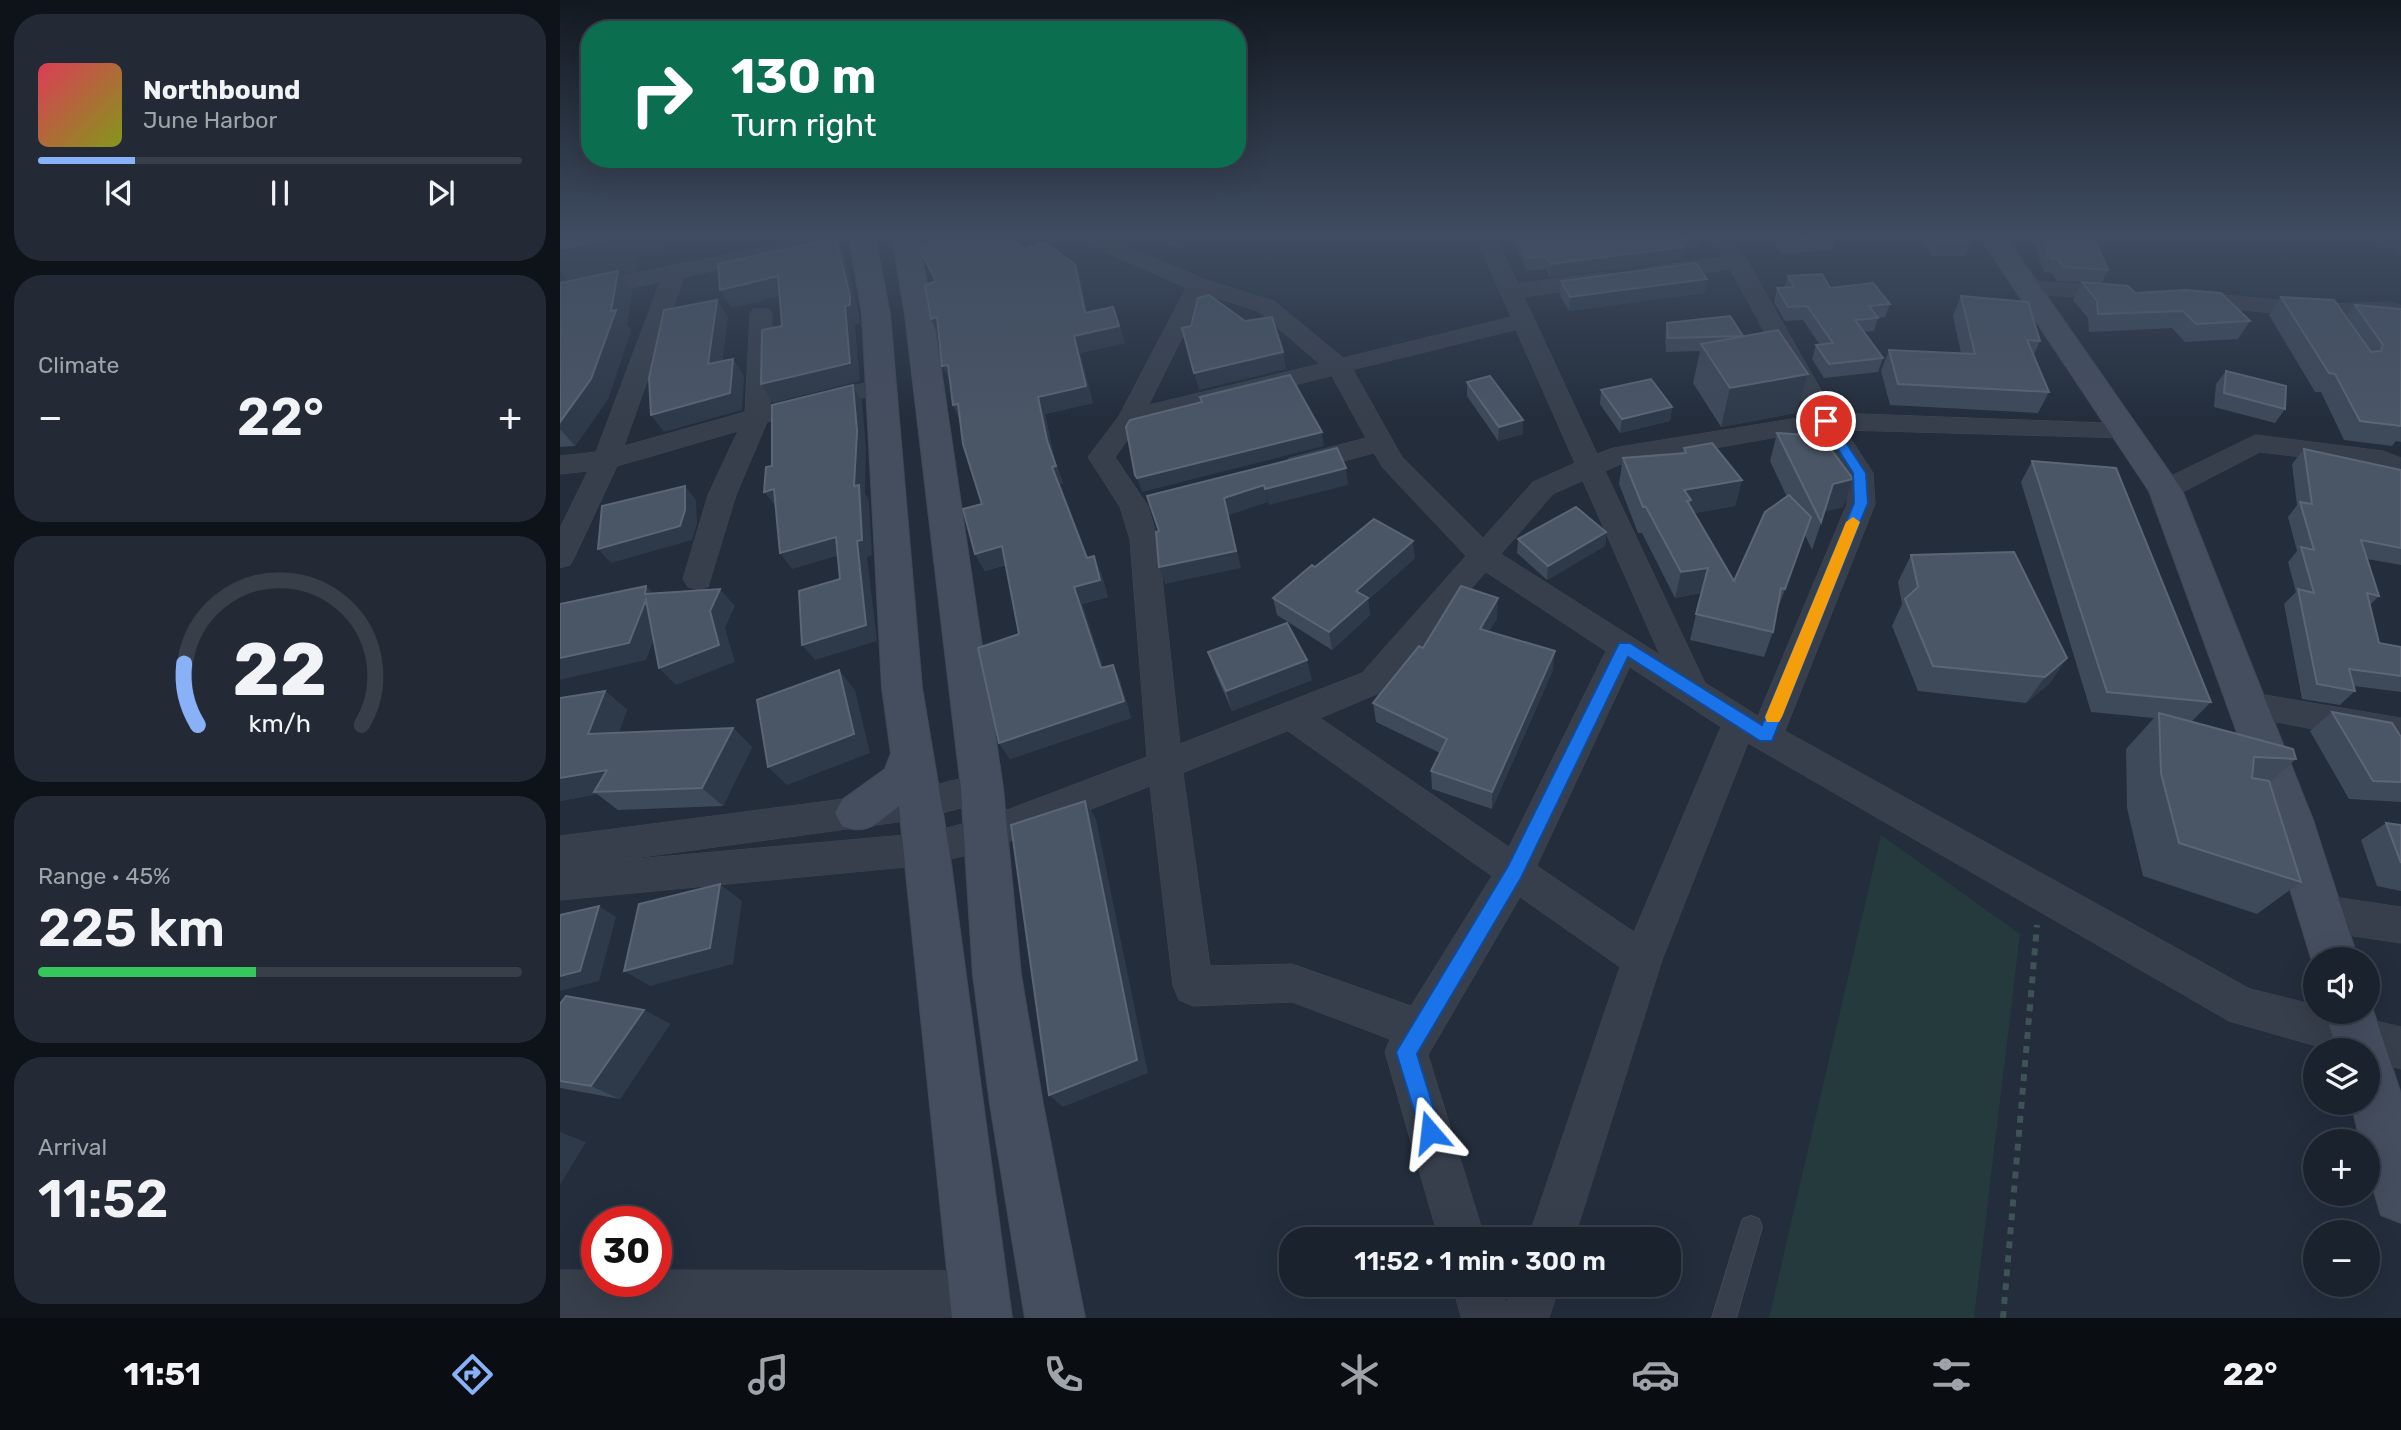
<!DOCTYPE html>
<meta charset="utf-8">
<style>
body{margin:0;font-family:Rubik,sans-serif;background:#232a35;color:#f1f3f6;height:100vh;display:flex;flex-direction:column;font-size:26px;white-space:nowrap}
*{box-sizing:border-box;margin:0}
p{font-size:23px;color:#9fa4aa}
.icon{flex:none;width:38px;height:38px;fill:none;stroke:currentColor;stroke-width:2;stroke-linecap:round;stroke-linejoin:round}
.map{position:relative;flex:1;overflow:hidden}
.panel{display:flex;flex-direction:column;gap:14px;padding:14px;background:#0e1319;width:560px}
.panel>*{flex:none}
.banner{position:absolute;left:21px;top:21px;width:665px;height:147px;border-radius:28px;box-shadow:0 7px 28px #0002,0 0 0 2px #383f49;background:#0b6e4f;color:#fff;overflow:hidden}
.fabs{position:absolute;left:1743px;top:947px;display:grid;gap:14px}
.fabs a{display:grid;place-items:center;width:77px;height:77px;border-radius:50%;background:#1a222d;box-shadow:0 7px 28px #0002,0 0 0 2px #383f49;font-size:35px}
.speed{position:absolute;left:21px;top:1206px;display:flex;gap:14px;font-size:35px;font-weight:700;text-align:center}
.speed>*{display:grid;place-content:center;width:91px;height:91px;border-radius:50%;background:#1a222d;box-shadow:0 7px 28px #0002,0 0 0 2px #383f49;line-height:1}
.speed .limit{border:10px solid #d22;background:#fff;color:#111}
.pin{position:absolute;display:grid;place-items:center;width:60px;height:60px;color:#fff;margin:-30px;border:4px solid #fff;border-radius:50%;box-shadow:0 2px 7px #0007}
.me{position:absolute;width:77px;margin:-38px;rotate:343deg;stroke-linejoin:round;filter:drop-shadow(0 0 5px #0008)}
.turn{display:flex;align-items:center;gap:24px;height:147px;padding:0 35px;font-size:32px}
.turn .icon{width:91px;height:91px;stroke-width:2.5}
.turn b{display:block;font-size:49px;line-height:60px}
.big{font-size:52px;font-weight:600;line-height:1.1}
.panel .card{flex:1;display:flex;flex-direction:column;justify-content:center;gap:10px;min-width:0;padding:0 24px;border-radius:28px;background:#232a35}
.panel .dial{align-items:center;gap:0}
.dial svg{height:182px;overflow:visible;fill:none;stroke:#383f49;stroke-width:7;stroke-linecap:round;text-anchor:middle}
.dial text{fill:#f1f3f6;stroke:none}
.song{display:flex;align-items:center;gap:21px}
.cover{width:84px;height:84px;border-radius:10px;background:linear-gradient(135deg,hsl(350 70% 55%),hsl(70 70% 35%))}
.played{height:7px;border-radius:4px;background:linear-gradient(90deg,#88b1f7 20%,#383f49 20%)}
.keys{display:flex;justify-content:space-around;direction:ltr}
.heat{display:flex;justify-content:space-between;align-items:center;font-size:38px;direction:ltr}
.charge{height:10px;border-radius:5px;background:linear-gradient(90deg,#34c759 45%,#383f49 0)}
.trip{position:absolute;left:719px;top:1227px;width:402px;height:70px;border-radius:28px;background:#1a222d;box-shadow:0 7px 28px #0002,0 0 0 2px #383f49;font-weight:600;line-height:70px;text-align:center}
.dock{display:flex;height:112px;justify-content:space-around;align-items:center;background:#0a0e12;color:#9fa4aa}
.dock .icon{width:49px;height:49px}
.dock .selected{color:#88b1f7}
.dock b{font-size:32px;color:#f1f3f6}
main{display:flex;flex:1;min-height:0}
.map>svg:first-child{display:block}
</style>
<main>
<section class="panel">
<div class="card">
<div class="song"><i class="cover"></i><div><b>Northbound</b><p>June Harbor</p></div></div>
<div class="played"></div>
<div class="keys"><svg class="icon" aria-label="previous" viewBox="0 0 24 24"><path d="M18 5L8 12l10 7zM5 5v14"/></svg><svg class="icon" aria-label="pause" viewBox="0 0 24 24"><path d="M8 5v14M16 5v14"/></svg><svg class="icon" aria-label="next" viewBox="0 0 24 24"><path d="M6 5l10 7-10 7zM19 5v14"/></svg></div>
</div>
<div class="card"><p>Climate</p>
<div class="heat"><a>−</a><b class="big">22°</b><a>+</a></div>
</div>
<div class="card dial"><svg viewBox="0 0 100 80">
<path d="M14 69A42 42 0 1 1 86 69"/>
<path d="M14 69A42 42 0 0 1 8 42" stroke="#88b1f7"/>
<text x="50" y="56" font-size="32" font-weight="700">22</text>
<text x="50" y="72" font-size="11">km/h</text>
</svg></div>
<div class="card"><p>Range · 45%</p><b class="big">225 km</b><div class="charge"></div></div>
<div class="card"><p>Arrival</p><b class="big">11:52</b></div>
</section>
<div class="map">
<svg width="1841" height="1318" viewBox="0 0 1841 1318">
<rect width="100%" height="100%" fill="#232d3c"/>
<path fill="#253a3d" d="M1321,835L1460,934L1414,1318H1209Z"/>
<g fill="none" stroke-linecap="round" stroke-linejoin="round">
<defs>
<path id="lane" d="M1191,1216L1199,1219L1202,1227L1176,1318H1152L1180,1227L1183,1219Z"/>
<g id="street">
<path d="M257,236H297L294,240L287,242L124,277L64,446L185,412L190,314L193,309H209L212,314L210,406L321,379L330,381L333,386L330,391L207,422L176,495L148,587L138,590L128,587L123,579L148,495L178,431L57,466L14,558L10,565L0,568V528L28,471L0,474V456L36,452L100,282L0,303V289Z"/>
<path d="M516,236H543L646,280L714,301L783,358L951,317L915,236H935L958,284L1044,272L1052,274L1055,279L1052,284L964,297L1037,454L1053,448L1250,416L1170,269L1095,280L1087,278L1084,273L1087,268L1095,266L1163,257L1149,236H1169L1188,262L1274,413L1574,424L1578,430L1574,436L1565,438L1285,430L1313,473L1315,504L1225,731L1690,989L1755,1005V1012H1779L1841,1027V1069L1808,1060V1050H1770L1669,1021L1188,743L1102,960L1014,1239H968L1060,967L960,897L868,1055L925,1239H879L825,1052L830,1039L732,1002L633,1006L619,1000L613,986L590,786L427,850L367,865L0,900V836L360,789L422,773L434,777L439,788L434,799L360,819L53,861L367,833L426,818L587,757L570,540L560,507L528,457L559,416L626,288L519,240ZM644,294L698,311L760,364L589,405ZM956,330L1015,463L973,482L923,538L842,457L793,370ZM772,376L806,438L729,458L725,464L729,470L738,473L814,453L823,468L906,556L802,673L620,744L598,540L588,506L555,457L579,424ZM1259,430L1287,473V504L1198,716L1145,683L1045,471L1059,465ZM1023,481L1100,655L941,554L993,494ZM926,572L1046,651L949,847L760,718L824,691ZM1070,667L1161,727L1074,932L977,866ZM728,731L932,876L851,1006L732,964L650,966L623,773Z"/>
<path d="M1806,236H1832L1841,241V255L1809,240Z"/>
<path d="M1467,281L1561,286L1569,288L1572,293L1569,298L1561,300L1459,293L1456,288L1459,283Z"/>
<path d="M1630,292L1764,304L1829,302L1841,305V319L1829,316L1764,318L1622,304L1619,299L1622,294Z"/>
<path d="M1696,435L1823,451L1841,458V477L1809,465L1700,452L1615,496L1605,499L1595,496L1591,490L1595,484Z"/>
<path d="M1687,692L1841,718V746L1675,714L1671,705L1675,696Z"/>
<path d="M1760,895L1841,907V943L1760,931L1747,926L1741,913L1747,900Z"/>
<path d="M0,1270H37V1281H96V1270L420,1271L437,1278L444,1295L437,1312L422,1318H0Z"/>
<path d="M892,1284H940L946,1304L952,1284H1000L989,1318H902Z"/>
</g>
<g id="secondary">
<path d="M289,236H315L330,314L362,688L389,849L452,1318H392L339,806C318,822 308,836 282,826L275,813L282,800L325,769L331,753L322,688L302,314Z"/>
<path d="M332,236H358L373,315L443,788L461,975L483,1104L525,1318H465L430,1104L413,975L401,788L345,315Z"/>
<path d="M1419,236H1445L1622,490L1753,820L1798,959H1755V971L1709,820L1589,491Z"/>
<path d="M1808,995L1841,1094V1223L1821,1215L1808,1172V1141H1800L1791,1102H1808V1050H1777L1765,1012H1808Z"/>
</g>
</defs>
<use href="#lane" stroke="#404855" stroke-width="2"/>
<use href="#street" stroke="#404855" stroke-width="1"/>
<use href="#secondary" stroke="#404855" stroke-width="2"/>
<path stroke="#3e5355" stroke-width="6" stroke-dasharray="7 7" stroke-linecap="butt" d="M1443,1318L1477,925"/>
<use href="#lane" fill="#373f4c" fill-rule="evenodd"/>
<use href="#street" fill="#373f4c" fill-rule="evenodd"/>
<use href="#secondary" fill="#454e5f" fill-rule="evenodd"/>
</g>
<g fill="#3e495a">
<path d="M0,236H108L102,252L77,256L75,271L60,274L72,291L67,325L71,330L48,399L15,446L0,447V283L8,281L0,271Z"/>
<path d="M359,236H448L465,249L521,281L527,312L553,307L565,343L520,353L533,403L485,414L494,458L503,483L500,484L528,558L541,573L548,597L522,604L543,668L553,665L560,681L571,718L450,759L439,743L459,634L446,565L425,571L415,554L422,504L400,420L393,405L390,382L379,336L371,319L375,281L358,246L363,245Z"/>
<path d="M586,236H643L622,249Z"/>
<path d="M951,236H1006L1010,242L1139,249L1123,251L1121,260L990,277L986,269L967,271Z"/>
<path d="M1210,236H1276L1272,250L1222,254Z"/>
<path d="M1360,236H1406L1410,242L1405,256H1372Z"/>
<path d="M1464,236H1558L1535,240L1548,270L1541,284L1575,293L1690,321L1678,339L1625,342L1612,328L1529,332L1528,318L1513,300L1522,282L1497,281L1491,273L1484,272L1475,245Z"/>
<path d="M1590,236H1632L1598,242Z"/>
<path d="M1228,276L1330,304L1325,317L1318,318L1314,331L1304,332L1323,358L1318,372L1264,378L1252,359L1256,345H1260L1243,320L1225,321L1214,302L1217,288H1224Z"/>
<path d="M1001,281L1145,293L1009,311L1000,295Z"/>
<path d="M1401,296L1480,341L1474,354L1489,392L1478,413L1330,405L1321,371L1329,350L1401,353L1393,316Z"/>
<path d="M1721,297L1785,317L1795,305L1841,309V442L1836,441L1832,446L1784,440L1761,392H1755L1709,315Z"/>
<path d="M1107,323L1183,336L1248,374L1236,413L1161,427L1133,383L1140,351L1106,352L1105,337Z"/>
<path d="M1666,371L1725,409L1715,423L1654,407L1656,384Z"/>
<path d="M907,382L963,420V434L938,441L907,396Z"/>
<path d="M1041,390L1112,407L1110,421L1060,433L1040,404Z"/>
<path d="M1217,433L1293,479L1283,507L1265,511L1252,550L1245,535L1216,614L1213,632L1204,657L1130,640L1141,593L1115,598L1082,533H1078L1059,484L1063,458L1123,453L1124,448L1182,480L1175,506L1134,513L1174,581L1227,497L1210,461Z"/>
<path d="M1744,449L1841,470V565L1807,559L1819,596L1810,605L1819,643L1841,647V692L1794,686L1795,691L1780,705L1742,699L1724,604L1736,592L1728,562L1737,551L1728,517L1737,505L1732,464Z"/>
<path d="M1472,461L1651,702L1632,721H1629L1736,759L1709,783L1741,882L1697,914L1583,876L1567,808L1566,749L1594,718L1531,712L1461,482Z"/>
<path d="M1046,532L1045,546L987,580L957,553L958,539Z"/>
<path d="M1351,555L1507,658L1489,684L1466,703L1358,691L1332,626L1342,604L1338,582Z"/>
<path d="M855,558L808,600L810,615L772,650L717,615L713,598L755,567Z"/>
<path d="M937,618L929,631L993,670L932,809L872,789L871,771L880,753L816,722L813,703L863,648Z"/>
<path d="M648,652L752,680L672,711L655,672Z"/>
<path d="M45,691L67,710L59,732L173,728L192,747L163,806L58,810L37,794L0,801Z"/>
<path d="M1772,712L1841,737V802L1789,799L1750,731Z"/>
<path d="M1826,823L1841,825V891L1817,886L1801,840Z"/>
<path d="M0,1004L84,1010L110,1024L60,1099L0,1088Z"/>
</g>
<g fill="#2e3949">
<path d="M52,236H108L102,252L77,256L75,271L60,274L72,291L67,325L71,330L48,399L15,446L0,429L10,284L0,271V249Z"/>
<path d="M619,236H643L622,249Z"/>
<path d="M1526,236H1558L1523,242Z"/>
<path d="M1601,236H1632L1598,242Z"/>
<path d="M1141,237L1139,249L1123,251L1121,260L990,277L991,264L1118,240Z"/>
<path d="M276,238L285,255L299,314L300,323L295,325L300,381L213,403L201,384L285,306Z"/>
<path d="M515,264L521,281L531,330L525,313Z"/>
<path d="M218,276L229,294L172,308L160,290Z"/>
<path d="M1147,279L1145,293L1009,311L1010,297Z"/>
<path d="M157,300L168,317L160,382L148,364Z"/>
<path d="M377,317L379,337L371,319Z"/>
<path d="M559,326L565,343L520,353L533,403L485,414L494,458L503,483L500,484L535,575L492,467L478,397L514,336Z"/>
<path d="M723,352L726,369L639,390L634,373Z"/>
<path d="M173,359L184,376L182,410L104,432L91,415Z"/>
<path d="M388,365L391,383L382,366Z"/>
<path d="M1248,374L1236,413L1161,427L1170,388Z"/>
<path d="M293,385L302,401L306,447L305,493L309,501L312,555L307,557L317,641L255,660L242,645L306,625L297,541L294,486Z"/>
<path d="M398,404L402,423L393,405Z"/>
<path d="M1112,407L1110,421L1060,433L1062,419Z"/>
<path d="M963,420V434L938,441L939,427Z"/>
<path d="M762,432L764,446L582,492L577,478Z"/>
<path d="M786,468L788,485L709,505L705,489Z"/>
<path d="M1293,479L1283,507L1264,511L1273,484Z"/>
<path d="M1182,480L1175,506L1128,514L1131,500L1124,490Z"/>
<path d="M704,485L708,502L669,515L681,568L605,584L599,567L664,498Z"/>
<path d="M125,486L136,500L137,524L132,540L51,563L38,549Z"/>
<path d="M214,489L216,507L204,492Z"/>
<path d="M1046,532L1045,546L987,580L988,566Z"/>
<path d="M276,537L287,553L232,569L220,553Z"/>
<path d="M853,541L855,558L808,600L810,615L772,650L769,632L796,591Z"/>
<path d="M442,546L451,563L425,571L415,554Z"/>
<path d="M534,556L541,573L548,597L522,604L549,685L541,668L514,587Z"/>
<path d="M1148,568L1141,593L1115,598L1121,572Z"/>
<path d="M86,586L103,603L85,594Z"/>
<path d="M160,589L175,606L165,628L175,662L116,685L99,668L150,611Z"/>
<path d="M938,598L937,618L920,648V629Z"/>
<path d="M86,600L102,618L86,660L0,680V658Z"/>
<path d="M995,651L993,670L932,809V792Z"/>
<path d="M1507,658L1489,684L1466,703L1485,677Z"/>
<path d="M747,660L752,680L672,711L666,691Z"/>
<path d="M553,665L560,681L571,718L450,759L439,743Z"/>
<path d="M279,670L295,690L310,753L227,785L208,767Z"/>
<path d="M45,691L67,710L51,753L28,734Z"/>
<path d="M173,728L192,747L163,806L142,788Z"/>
<path d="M47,770L34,792L37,794L0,801V778Z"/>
<path d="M525,801L536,819L588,1073L503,1107L489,1095Z"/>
<path d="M160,884L182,901L173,964L90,986L64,971Z"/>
<path d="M39,906L56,917L39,981L0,991V976Z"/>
<path d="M84,1010L110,1024L60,1099L31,1086Z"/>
<path d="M0,1132L26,1142L0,1185Z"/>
</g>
<g fill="#4a5666" stroke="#5b6575" stroke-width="2">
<path d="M0,236H52V238L0,249Z"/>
<path d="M364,236H448L465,249L483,242L515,264L525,313L553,307L559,326L514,336L526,386L478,397L487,440L496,466L492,467L527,558L534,556L540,580L514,587L541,668L553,665L564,701L439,743L418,648L459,634L442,546L415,554L403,509L422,504L403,444L398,404L393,405L388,365L382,366L377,317L371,319L365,285L376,281L358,246L371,242Z"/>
<path d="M957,236H1006L1010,242L1050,236L1141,237L1118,240L1123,247L991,264L986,257L967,258Z"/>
<path d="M1222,236H1276L1225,241Z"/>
<path d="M1373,236H1406L1410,242L1377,243Z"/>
<path d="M1482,236H1533L1548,270L1504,267L1497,259H1491Z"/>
<path d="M276,238L290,296V305L285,306L290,363L201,384L202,330L222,326L218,276L160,290L158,264Z"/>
<path d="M1136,263L1147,279L1010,297L1001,281Z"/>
<path d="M58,271L51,311L56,310L31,379L0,422V283Z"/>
<path d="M1262,274L1270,288L1313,283L1330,304L1309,306L1318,318L1295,320L1323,358L1269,364L1256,345L1273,343L1247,306L1228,307L1217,288L1234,287L1228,276Z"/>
<path d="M1522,282L1568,286L1575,293L1625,290L1661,293L1690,321L1636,324L1623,311L1538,314L1537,301Z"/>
<path d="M649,295L685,321L712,317L723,352L634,373L622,328L631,326L638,298Z"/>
<path d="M1401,296L1468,302L1480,341L1467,340L1489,392L1338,384L1329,350L1415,354Z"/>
<path d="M1721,297L1774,300L1811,352L1821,351L1823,345L1795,305L1841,309V426L1800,421L1775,374L1769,373Z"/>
<path d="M157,300L148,364L173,359L170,393L91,415L89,378L104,310Z"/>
<path d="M1170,316L1183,336L1108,338L1107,323Z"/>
<path d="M1218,330L1248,374L1170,388L1141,344Z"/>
<path d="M1666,371L1726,386L1725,409L1664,393Z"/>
<path d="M730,375L762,432L577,478L575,475L566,427L570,420L642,402L640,397Z"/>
<path d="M930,376L963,420L939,427L907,382Z"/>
<path d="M1091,379L1112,407L1062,419L1041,390Z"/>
<path d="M293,385L297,431L294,486L299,485L302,540L297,541L306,625L242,645L239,591L280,579L276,537L220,553L214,489L204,492L206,467L212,466V405Z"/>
<path d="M1217,433L1261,436L1293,479L1273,484L1261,522Z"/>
<path d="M1152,443L1182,480L1124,490L1131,500L1127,501L1174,581L1205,512L1229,495L1251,517L1225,589L1221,588L1213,632L1136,614L1148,568L1121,572L1086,507H1083L1063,458L1126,453L1124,448Z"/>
<path d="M777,448L786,468L705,489L704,485L664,498L676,551L599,567L596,532L599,531L587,496Z"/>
<path d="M1744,449L1841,470V548L1801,540L1819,596L1807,593L1819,643L1841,647V676L1789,669L1795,691L1757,684L1738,589L1754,593L1741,547L1754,550L1740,502L1752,504Z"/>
<path d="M1472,461L1556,468L1651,702L1547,692Z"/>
<path d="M125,486V510L120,526L38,549L42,506Z"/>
<path d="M1016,507L1046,532L988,566L958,539Z"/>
<path d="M814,519L853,541L796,591L808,598L769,632L713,598L752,565L755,567Z"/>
<path d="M1454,552L1507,658L1485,677L1373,666L1345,599L1358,587L1351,555Z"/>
<path d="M86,586L85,594L160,589L150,611L159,645L99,668L86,600L69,643L0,658V604Z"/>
<path d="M901,586L938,598L920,629L995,651L932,792L871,771L887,739L813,703L859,646L863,648Z"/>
<path d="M727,623L747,660L666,691L648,652Z"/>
<path d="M279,670L294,734L208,767L197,700Z"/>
<path d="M45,691L28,734L173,728L142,788L34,792L47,770L0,778V698Z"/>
<path d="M1772,712L1832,723L1841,737V782L1813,781Z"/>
<path d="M1599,713L1733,749L1736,759L1694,757L1692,778L1709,781L1741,882L1619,843L1601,773Z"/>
<path d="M525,801L577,1060L489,1095L451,825Z"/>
<path d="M1826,823L1841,825V863Z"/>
<path d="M160,884L150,948L64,971L79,904Z"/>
<path d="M39,906L20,971L0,976V915Z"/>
<path d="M6,996L84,1010L31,1086L0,1081V1004Z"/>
</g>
<linearGradient id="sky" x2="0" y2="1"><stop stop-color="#131921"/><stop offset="0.56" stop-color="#3f4c61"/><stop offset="1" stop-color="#3f4c61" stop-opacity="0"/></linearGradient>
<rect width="1841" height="420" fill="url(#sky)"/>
<path fill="#1a73e8" stroke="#114b97" stroke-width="2" d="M1266,417L1270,418L1306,473L1308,503L1212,741H1200L1068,657L961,878L857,1054L881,1132L878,1140L870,1143L863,1140L836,1052L948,866L1059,643H1070L1202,725L1294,503L1293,473L1260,421Z"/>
<path fill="#f59e0b" d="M1293,517L1300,522L1222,717L1219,722H1207L1205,717L1286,522Z"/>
</svg>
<div class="fabs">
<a><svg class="icon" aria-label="sound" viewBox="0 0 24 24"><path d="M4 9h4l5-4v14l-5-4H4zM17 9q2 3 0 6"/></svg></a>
<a><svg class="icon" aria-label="layers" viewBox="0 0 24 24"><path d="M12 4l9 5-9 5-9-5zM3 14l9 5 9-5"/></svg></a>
<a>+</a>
<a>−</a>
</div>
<div class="speed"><div class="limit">30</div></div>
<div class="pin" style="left:1266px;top:421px;background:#d93025"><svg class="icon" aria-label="arrive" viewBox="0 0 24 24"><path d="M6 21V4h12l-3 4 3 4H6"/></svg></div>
<svg class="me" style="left:870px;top:1132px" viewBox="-20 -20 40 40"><path d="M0-17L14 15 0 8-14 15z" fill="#1a73e8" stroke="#fff" stroke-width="4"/></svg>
<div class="trip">11:52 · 1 min · 300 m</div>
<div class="banner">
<div class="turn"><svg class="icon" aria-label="right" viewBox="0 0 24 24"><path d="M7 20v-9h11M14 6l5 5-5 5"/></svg><div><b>130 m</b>Turn right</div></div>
</div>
</div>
</main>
<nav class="dock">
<b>11:51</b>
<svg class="icon selected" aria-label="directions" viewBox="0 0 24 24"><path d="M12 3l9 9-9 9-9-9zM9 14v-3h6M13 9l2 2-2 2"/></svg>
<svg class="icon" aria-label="music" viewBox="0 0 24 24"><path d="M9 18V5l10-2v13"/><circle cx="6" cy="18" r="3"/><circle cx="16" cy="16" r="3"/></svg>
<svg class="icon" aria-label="phone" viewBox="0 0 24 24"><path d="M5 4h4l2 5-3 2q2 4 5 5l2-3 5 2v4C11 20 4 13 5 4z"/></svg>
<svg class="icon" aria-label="climate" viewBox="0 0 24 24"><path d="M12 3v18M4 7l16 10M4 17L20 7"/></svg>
<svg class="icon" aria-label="car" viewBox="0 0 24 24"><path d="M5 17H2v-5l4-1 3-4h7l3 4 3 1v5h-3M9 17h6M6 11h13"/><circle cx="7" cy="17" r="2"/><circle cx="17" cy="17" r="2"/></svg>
<svg class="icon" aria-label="filters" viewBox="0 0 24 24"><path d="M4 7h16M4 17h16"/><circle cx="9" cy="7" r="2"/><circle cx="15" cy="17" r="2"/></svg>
<b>22°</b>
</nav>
